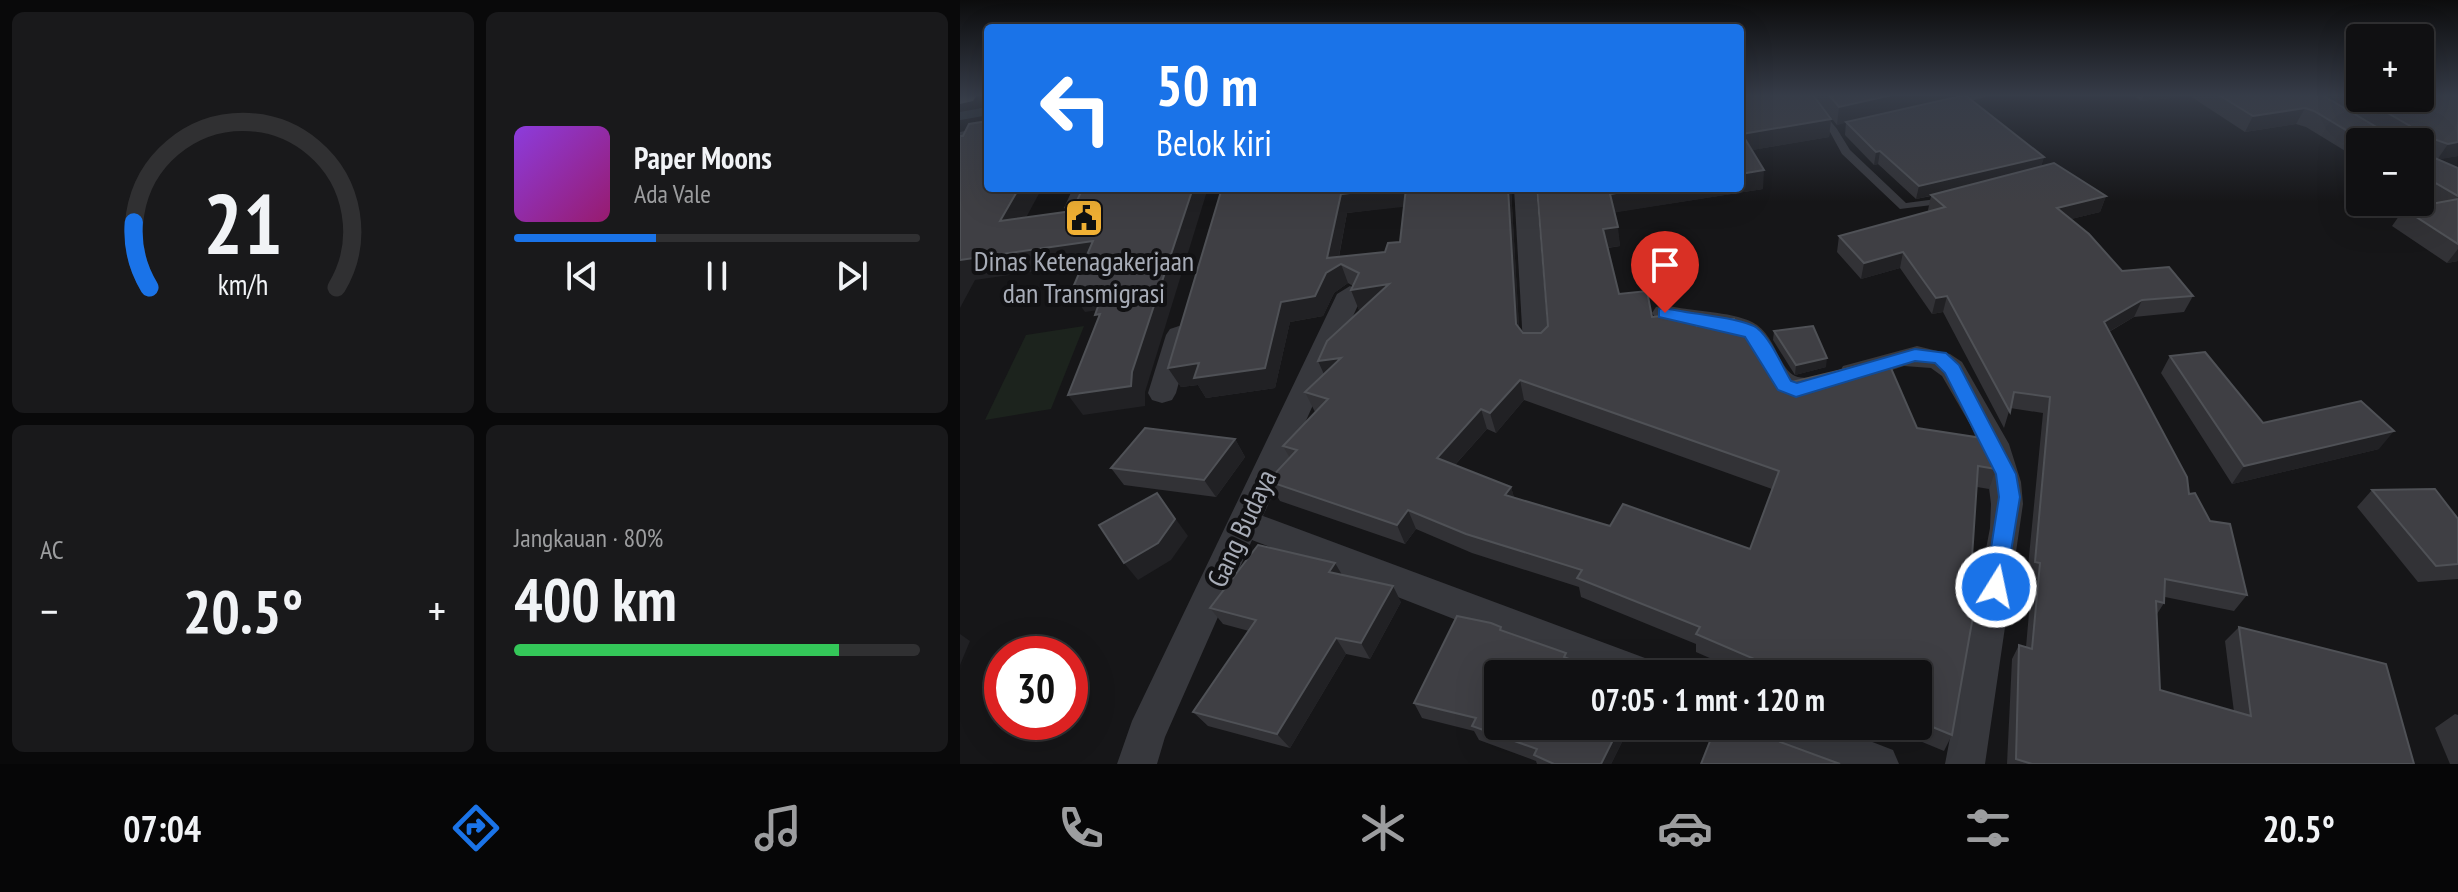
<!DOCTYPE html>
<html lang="id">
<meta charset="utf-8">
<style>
body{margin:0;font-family:"PT Sans Narrow",sans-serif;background:#19191b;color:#f1f3f6;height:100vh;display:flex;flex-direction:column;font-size:30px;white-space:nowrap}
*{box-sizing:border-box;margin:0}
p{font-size:26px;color:#9c9d9f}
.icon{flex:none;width:44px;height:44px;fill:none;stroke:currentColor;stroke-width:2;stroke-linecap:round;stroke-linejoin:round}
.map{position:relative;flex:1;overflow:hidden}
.drawer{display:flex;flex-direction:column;gap:12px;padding:12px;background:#09090a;width:960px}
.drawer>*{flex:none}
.hud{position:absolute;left:24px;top:24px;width:760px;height:168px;border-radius:8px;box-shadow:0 8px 32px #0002,0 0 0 2px #303032;background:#1a73e8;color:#fff;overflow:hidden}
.tools{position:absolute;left:1386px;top:24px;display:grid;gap:16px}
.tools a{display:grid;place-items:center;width:88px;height:88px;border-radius:8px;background:#101012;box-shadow:0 8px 32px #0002,0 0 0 2px #303032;font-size:40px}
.speed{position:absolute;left:24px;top:636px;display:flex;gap:16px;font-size:40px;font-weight:700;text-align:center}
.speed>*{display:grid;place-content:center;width:104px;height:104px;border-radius:50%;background:#101012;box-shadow:0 8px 32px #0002,0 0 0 2px #303032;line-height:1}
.speed .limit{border:12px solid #d22;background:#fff;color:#111}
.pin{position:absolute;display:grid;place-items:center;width:68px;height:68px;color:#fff;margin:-82px -34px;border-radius:50% 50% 50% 0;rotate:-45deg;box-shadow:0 0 8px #0007}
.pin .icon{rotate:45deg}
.me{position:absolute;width:88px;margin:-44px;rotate:10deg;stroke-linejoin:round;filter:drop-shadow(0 0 6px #0008)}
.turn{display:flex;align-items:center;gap:28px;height:168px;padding:0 40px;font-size:36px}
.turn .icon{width:104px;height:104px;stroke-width:2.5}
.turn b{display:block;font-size:56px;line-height:68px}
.big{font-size:60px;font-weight:800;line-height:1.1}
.drawer .card{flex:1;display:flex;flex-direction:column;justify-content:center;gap:12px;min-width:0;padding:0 28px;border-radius:12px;background:#19191b}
.drawer .dial{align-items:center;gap:0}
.dial svg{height:208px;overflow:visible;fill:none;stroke:#303032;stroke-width:7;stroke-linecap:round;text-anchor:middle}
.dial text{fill:#f1f3f6;stroke:none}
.song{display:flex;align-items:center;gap:24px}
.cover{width:96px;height:96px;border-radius:12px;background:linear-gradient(135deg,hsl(270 70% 55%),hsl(320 70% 35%))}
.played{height:8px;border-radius:4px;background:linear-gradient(90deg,#1a73e8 35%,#303032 35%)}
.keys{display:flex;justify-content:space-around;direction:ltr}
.heat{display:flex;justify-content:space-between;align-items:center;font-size:44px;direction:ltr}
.charge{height:12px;border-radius:6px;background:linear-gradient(90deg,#34c759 80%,#303032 0)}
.drawer .tiles{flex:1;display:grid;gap:12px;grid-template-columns:repeat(2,1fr)}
.trip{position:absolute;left:524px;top:660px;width:448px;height:80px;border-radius:8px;background:#101012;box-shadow:0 8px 32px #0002,0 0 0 2px #303032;font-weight:800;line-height:80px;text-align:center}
.menu{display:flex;height:128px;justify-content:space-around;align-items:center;background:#060607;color:#9c9d9f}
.menu .icon{width:56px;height:56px}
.menu .selected{color:#1a73e8}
.menu b{font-size:36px;color:#f1f3f6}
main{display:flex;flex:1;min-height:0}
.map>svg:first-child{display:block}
</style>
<main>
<section class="drawer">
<div class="tiles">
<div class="card dial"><svg viewBox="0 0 100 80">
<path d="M14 69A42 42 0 1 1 86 69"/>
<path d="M14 69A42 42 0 0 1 8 44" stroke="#1a73e8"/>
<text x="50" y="56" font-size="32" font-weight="700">21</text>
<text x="50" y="72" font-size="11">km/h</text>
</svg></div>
<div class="card">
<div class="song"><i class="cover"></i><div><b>Paper Moons</b><p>Ada Vale</p></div></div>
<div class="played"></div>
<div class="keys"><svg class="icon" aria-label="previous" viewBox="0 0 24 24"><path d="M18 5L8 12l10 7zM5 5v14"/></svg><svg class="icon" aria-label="pause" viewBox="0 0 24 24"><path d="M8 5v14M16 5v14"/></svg><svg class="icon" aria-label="next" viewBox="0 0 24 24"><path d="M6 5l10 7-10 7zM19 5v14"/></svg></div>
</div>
<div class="card"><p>AC</p>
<div class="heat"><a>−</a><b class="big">20.5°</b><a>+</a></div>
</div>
<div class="card"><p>Jangkauan · 80%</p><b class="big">400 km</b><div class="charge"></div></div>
</div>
</section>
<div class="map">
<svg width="1498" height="764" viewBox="0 0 1498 764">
<rect width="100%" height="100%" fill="#161618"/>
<path fill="#1c231d" d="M124,326L91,409L25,420L66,335Z"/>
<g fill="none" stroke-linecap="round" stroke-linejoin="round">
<path stroke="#2c353c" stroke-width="8" d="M0,116L28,111"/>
<g fill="#37383d" fill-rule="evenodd">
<path d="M840,95H849L877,129L890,150L946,203L984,198L989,201L988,203L940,209L882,154L870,132Z"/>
<path d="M1016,95H1032L993,106L988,103Z"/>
<path d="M28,126V132L0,136V132Z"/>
<path d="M113,188H123L116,208L110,211L104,208Z"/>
</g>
<g fill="#37383d" fill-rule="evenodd">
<path d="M554,188H576L589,344L585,350H567L563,344Z"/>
<path d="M390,286L403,294L303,516L693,661L699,674H634L292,540L205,737L197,764H157L172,721L377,294Z"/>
<path d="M705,305C732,312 770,311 792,322C815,333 818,368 835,376C842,379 852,377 860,379L864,386L860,393C794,413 813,353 774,334C750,323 709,339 692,313L696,307Z"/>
<path d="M219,326L228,329L232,335L216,393L212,400L202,403L192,400L188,393L206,335L210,329Z"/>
<path d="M957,346L990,354L1002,362L1049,444L1061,482L1063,504L1025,764H985L1030,528L1031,504L1026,463L1011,426L982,376L971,368L944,366L893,383L883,380L879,373L883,366Z"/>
<path d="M798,726H871L933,750L939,764H866L804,740Z"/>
</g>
<path fill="#63666e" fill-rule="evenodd" d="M0,95H17L13,101L0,104Z"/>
</g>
<g fill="#323236" fill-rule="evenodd">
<path d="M780,95H991V98L1084,157L1081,166L1146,196L1140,212L1111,219L1162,271L1233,296L1224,312L1174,317L1149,332L1229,494L1287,595L1274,611L1205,597L1204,603L1197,614L1200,690L1274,712L1265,641L1279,627L1454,764H1047L1052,659L1059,645L1066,647L1072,579L1067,577L1083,413L1050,408L1044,428L983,312L972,314L940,268L901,279L877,252L879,236L969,212L968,210L971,196L956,199L918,164L914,165L885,135L886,122L877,125L858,101L871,119L869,137L792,150L803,189L655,212L660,246L648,248L659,294L692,317L737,326H777L814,374L957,428L1036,469L1029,489L1017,487L992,735L984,751L926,727L923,734L906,726H958V674H786L736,652V644L621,597L619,587L512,553L456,529L445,544L320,501L308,481L330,458L323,446L355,412L345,392L364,374L402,310H399L391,290L393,286L388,283L374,293L363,316L330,322L315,388L246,398L238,385L221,387L208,368L262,188H551L559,328L563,333H581L588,326L577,188ZM444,206L440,242L425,252L379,257L387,213ZM564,400L812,489L790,549L650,526L554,498L551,487L495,465L527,429L536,433Z"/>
<path d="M1173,95H1400V98H1460L1498,95V156L1478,159L1498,168V261L1487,263L1432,226L1444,209L1471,204L1460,197V142H1400V160L1346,127L1336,124L1285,132L1230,96L1181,101Z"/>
<path d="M814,331L866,367L835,375L813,340Z"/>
<path d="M1210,356L1303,423L1419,449L1272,484L1201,373Z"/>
<path d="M275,439L285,457L256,497L164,485L151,468Z"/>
<path d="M1412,490L1498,519V579L1458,582L1397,507Z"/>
<path d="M375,563L382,575L441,602L410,659L386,654L330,748L248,726L233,712L289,631L263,624L250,608Z"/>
<path d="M541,627L538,726H670L651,764H577L576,761L519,740L514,731L462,718L454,703Z"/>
<path d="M1495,714L1498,715V764H1490L1475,728Z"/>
</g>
<g fill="#212124">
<path d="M932,95H991V98L877,125L879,107Z"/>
<path d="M1184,95H1231L1230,96L1181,101Z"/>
<path d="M1345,108L1336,124L1285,132L1293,116Z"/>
<path d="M871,119L869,137L781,152L782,134Z"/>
<path d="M1498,142V156L1477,160L1488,144Z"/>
<path d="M920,151L918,164L914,165L916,152Z"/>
<path d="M1084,157L1080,170L956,199L959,186Z"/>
<path d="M804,170L803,189L652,213L650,194L688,188H780V174Z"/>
<path d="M59,188H82L54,240L40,221Z"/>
<path d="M233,188H248L185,392V406L123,415L108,395L172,372Z"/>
<path d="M434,188H447L452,206L387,213L377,266L381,264L388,283L374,293L363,316L330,322L315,388L246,398L238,385L221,387L208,368L321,302L367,258L381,194Z"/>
<path d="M548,188H551L560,344L556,324Z"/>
<path d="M1146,196L1140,212L1091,224L1097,208Z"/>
<path d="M658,227L660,246L645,248L643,229Z"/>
<path d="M133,241L146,261L15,280L0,308V260Z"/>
<path d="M1498,249V261L1487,263Z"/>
<path d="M943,252L940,268L901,279L904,263Z"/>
<path d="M429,284L436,304L399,310L391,290Z"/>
<path d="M145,287L158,307L125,312L111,292Z"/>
<path d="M987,296L983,312L972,314L976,298Z"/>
<path d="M1182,300L1174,317L1136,339L1144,322Z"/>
<path d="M381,358L367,381L358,361Z"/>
<path d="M867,358L866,367L835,375L836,365Z"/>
<path d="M560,380L564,400L536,433L530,413Z"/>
<path d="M521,409L527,429L484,477L477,458Z"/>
<path d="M1434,431L1419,449L1272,484L1284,466Z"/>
<path d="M275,439L285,457L256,497L244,480Z"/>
<path d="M551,487L557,507L545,495Z"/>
<path d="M197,493L228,536L211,560L178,580L164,563Z"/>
<path d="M448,510L456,529L445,544L437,525Z"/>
<path d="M375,563L385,580L369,572Z"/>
<path d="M433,586L441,602L410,659L401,643Z"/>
<path d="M0,634L10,641L0,665Z"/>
<path d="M376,638L386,654L330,748L317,734Z"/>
<path d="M660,726H670L651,764H641Z"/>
</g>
<g fill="#3f3f44" stroke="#4f5156" stroke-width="2" fill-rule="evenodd">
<path d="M780,95H853L871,119L782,134L804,170L780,174Z"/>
<path d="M869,95H932L879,107Z"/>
<path d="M1005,95L1084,157L959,186L920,151L916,152L886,122Z"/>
<path d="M1259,95H1362L1420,129H1447L1450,126L1402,98H1460V95H1498V142L1488,144L1468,137L1466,147L1470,156L1498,168V196L1460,174V142H1406L1354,111L1345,108L1293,116Z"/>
<path d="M28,121V188H59L40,221L112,211L123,188H233L172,372L171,386L108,395L140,314L135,315L145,287L111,292L133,241L0,260V136H3L9,124Z"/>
<path d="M1094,163L1146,196L1097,208L1129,234L1162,271L1209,267L1233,296L1182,300L1144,322L1227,477L1229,494L1235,493L1250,521L1270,524L1287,595L1205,579L1204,603L1196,601L1200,690L1291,716L1279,627L1426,664L1454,764H1072L1056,759L1059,645L1072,649L1080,563L1075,562L1090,397L1054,392L1050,412L987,296L976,298L943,252L904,263L879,236L985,207L971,195Z"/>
<path d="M262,188H434L381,194L367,258L425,252L428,243L440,242L446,188H548L556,324L563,333H581L588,326L577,188H688L650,194L658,227L643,229L659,294L687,291L692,317L733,313L737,326L774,319L777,326L785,325L791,331L814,374L832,382L927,359L957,428L1028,439L1036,469L1018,466L1012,557L1023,560L992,735L958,721V674H818L820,670L736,634L740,627L617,578L622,570L506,534L448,510L437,525L308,481L337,450L323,446L368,399L345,392L381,358L358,361L367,341L429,284L391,290L399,273L381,264L366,273L355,296L321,302L305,368L234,378L239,363L208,368ZM560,380L819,471L790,549L663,504L650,526L545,495L551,487L477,458L521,409L530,413Z"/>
<path d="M1498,199V244L1444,209Z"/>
<path d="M853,326L867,358L836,365L814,331Z"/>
<path d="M1245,352L1303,423L1401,401L1434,431L1284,466L1210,356Z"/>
<path d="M185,428L275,439L244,480L151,468Z"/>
<path d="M1475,489L1498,519V564L1476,566L1412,490Z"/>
<path d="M197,493L215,519L198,543L164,563L139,525Z"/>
<path d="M298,545L375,563L369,572L433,586L401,643L376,638L317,734L233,712L296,620L250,608Z"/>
<path d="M497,616L531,623L541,627L540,630L606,653L604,657L645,674H538V726H660L641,764H594L574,755L577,749L512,726L516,718L454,703Z"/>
<path d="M756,726H803L805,728L822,735L820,742L880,764H741Z"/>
</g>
<linearGradient id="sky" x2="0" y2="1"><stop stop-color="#0c0c0d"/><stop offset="0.47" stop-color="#363c48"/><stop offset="1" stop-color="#363c48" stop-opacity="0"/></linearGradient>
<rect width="1498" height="202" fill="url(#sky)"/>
<path fill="#1a73e8" stroke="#114b97" stroke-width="2" d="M705,308C727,314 781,317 797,328C811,339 822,366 831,381L837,383L955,349L986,353L999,365L1056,474L1060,497L1044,594L1036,597L1028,594L1025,587L1039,497L1036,474L985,373L975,363L955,361L836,397L818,390L785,337L699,317V309Z"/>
<defs>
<symbol id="civic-square" viewBox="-11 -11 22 22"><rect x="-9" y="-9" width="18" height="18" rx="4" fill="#f2b134" stroke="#111113"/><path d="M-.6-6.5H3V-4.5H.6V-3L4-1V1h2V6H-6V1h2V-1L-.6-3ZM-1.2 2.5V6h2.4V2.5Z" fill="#111"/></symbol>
</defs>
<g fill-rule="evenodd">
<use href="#civic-square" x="102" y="196" width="44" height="44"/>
</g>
<g text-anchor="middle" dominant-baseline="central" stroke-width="8" stroke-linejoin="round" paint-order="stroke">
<g font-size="28" fill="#a8adb8" stroke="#111113">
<text x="124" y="260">Dinas Ketenagakerjaan<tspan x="124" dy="32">dan Transmigrasi</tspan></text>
</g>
<g font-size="28" fill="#a8adb8" stroke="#111113">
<text transform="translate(281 528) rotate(-65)">Gang Budaya</text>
</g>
</g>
</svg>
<div class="tools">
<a>+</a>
<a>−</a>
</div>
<div class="speed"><div class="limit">30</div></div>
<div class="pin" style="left:705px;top:313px;background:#d93025"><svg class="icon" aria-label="arrive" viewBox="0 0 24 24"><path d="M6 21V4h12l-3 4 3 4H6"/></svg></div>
<svg class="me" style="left:1036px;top:587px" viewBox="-20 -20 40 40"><circle r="17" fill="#1a73e8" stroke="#fff" stroke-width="3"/><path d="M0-11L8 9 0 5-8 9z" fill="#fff"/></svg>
<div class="trip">07:05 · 1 mnt · 120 m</div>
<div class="hud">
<div class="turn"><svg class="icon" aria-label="left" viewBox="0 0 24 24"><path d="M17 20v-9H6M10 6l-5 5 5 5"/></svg><div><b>50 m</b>Belok kiri</div></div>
</div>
</div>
</main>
<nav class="menu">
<b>07:04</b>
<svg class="icon selected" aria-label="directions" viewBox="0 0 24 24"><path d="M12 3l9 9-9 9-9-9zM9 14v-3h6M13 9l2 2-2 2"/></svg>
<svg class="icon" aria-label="music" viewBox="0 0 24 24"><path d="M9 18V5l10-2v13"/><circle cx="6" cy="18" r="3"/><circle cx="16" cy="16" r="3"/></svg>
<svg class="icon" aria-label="phone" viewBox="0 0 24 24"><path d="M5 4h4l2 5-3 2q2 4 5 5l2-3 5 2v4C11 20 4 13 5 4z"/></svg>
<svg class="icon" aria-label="climate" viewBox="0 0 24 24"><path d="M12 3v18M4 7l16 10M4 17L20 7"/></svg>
<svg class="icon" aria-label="car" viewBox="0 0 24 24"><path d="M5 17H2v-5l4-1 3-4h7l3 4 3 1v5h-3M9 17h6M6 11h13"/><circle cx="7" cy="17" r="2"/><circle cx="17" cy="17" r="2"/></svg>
<svg class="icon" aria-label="filters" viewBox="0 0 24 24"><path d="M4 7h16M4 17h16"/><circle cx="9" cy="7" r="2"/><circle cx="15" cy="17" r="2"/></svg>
<b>20.5°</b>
</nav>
